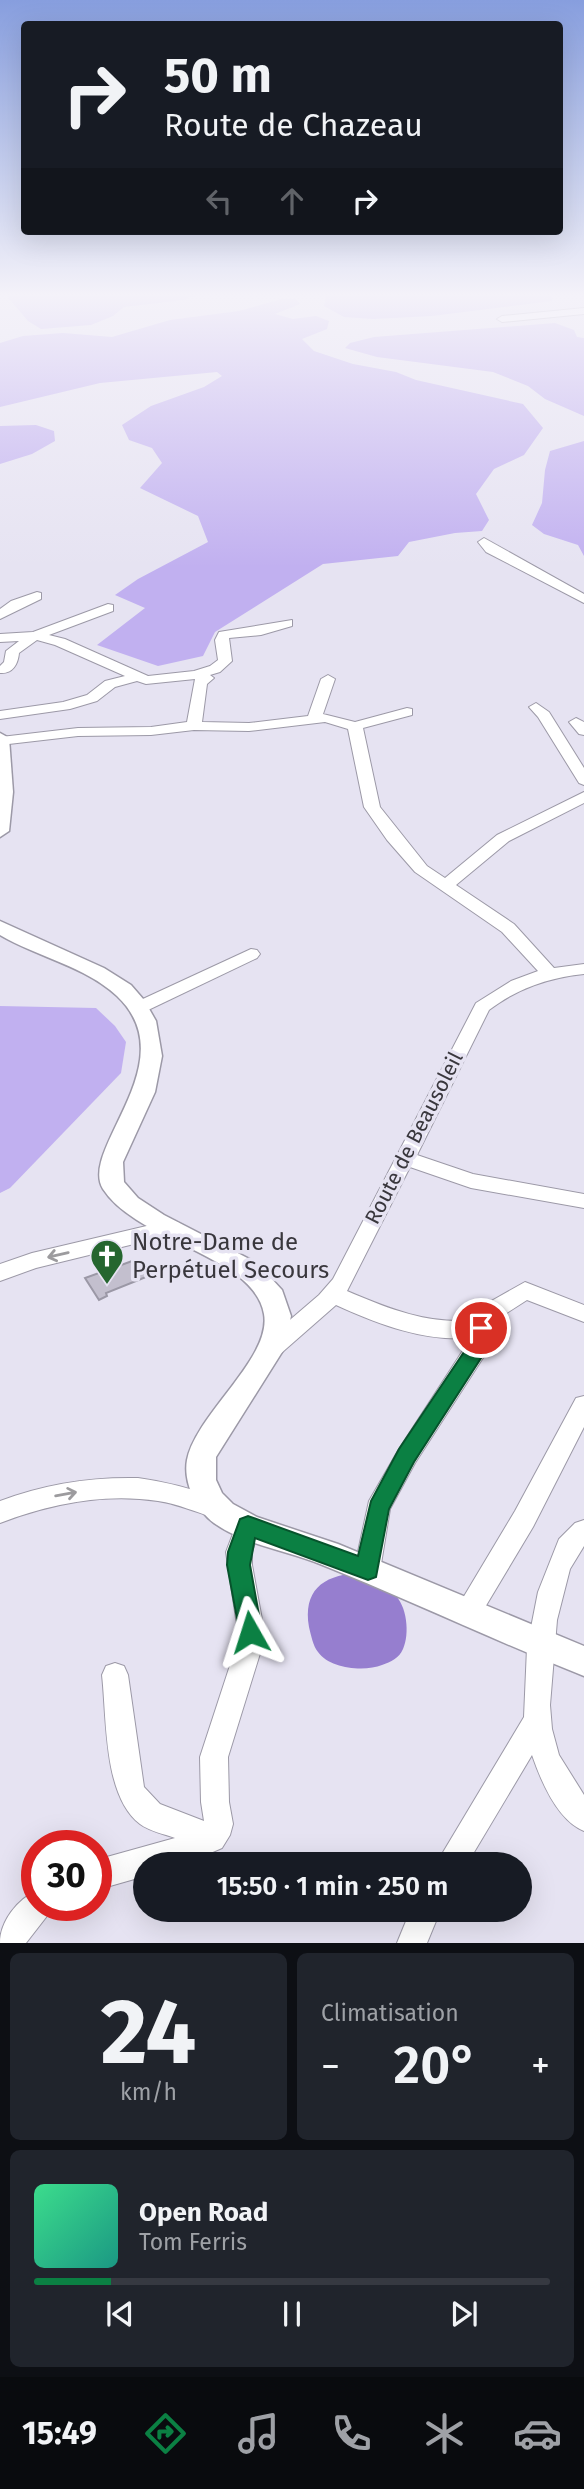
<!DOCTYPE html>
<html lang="fr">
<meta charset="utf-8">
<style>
body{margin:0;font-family:"Fira Sans",sans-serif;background:#20242c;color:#f1f3f6;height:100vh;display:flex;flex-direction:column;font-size:26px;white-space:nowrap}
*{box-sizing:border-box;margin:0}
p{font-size:23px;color:#9ea1a6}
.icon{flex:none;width:38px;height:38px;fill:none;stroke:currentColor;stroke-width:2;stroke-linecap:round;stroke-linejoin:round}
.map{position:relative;height:1943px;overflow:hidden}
.details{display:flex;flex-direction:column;gap:10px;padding:10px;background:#0d0f14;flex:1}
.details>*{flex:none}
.hud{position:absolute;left:21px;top:21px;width:542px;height:214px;border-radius:7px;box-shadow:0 7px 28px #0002;background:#171b24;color:#f1f3f6;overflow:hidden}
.speed{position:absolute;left:21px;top:1830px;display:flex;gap:14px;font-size:35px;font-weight:700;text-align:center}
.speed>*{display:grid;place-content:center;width:91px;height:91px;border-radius:50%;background:#171b24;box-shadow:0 7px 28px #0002;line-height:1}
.speed .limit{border:10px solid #d22;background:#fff;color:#111}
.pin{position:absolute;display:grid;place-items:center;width:60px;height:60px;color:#fff;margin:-30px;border:4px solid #fff;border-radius:50%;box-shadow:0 2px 7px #0007}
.me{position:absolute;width:77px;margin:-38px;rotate:354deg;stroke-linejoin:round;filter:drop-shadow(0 0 5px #0008)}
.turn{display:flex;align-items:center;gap:24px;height:147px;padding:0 28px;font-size:32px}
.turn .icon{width:91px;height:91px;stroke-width:2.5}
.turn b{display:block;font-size:49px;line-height:60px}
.lanes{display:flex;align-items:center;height:66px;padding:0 28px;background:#0003;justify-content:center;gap:35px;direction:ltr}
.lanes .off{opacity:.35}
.big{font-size:52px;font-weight:600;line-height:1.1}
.details .tile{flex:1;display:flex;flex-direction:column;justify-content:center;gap:10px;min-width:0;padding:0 24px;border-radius:10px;background:#20242c}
.details .dial{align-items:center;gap:0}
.dial b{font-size:91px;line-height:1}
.song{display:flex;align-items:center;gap:21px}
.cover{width:84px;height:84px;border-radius:10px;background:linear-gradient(135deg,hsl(150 70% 55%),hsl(170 70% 35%))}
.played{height:7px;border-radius:4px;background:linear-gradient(90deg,#0b8043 15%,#363941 15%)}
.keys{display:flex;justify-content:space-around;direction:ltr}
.heat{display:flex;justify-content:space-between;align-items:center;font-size:38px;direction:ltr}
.details .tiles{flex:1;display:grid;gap:10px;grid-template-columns:1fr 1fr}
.tile:last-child{grid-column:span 2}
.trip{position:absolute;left:133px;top:1852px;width:399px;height:70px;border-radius:35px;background:#171b24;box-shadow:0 7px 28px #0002;font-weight:600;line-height:70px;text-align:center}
.dock{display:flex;height:112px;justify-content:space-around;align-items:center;background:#090b0e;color:#9ea1a6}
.dock .icon{width:49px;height:49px}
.dock .on{color:#0b8043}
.dock b{font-size:32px;color:#f1f3f6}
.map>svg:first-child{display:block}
</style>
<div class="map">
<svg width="584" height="1943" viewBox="0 0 584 1943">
<rect width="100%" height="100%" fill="#e6e3f2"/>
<g fill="#c1b0f0">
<path d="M6,295H196L183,300L124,307L113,316L91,325L41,329L28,321Z"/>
<path d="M326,295H551L552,301L432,316L373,319L344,317L324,306Z"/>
<path d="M282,299H296L300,304L275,314L293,319L316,316L329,321L327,329L302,339L314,351L353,364L396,372L416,380L523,404L543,428L524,455L494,469L476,494L489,520L482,531L455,533L409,542L398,556L323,564L215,632L203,656L158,666L97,645L145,608L115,595L138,579L208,542L198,516L140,488L162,463L152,448L129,440L122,425L151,406L204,387L222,376L217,372L100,383L0,407V343L23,336L63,333L112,337L170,320L239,311Z"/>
<path d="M555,323L574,330L577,337L584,338V416L545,399L528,386L493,372L377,357L345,348L350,343L374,337Z"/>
<path d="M36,425L54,431L55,441L32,454L0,464V426Z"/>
<path d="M584,441V556L578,545L544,534L532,525L542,503L545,470L550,451Z"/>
<path d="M0,1006L96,1008L115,1026L126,1042L121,1073L10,1188L0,1193Z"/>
</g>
<path fill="#967ecf" d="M356,1573C368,1580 383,1586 394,1594C407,1605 410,1634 403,1649C399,1658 391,1662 382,1665C365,1672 330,1669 318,1652C313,1646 311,1635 309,1627C303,1591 322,1576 356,1573Z"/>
<path fill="#c3bfce" stroke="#9b98a6" stroke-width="2" d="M135,1260L146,1277L106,1293L107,1296L99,1300L85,1278Z"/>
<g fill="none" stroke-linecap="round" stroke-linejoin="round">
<defs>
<g id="minor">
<path d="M584,308V314L502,322L497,319L502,316Z"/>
<path d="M484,538L584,594V603L486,552L478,542Z"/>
<path d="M37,592L41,593V599L0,619V609L11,601Z"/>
<path d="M108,604L113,605V611L49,635L65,639L148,676L194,671L210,666L218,660L215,640L219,632L292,620V626L261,635L229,638L232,661L220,672L210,675L214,678L207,684L202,722L249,723L308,716L321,679L328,675L335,679L323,714L355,722L407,708L412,709V715L363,728L380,807L427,866L445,878L497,835L584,792V803L509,841L456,885L514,924L554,968L584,964V974C548,978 518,988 489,1010L417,1155L473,1174L584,1194V1208L471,1188L410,1167L347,1291C389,1309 429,1325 475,1320L486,1304L525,1282L584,1305V1322L527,1300L502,1316L492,1329L493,1341L490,1347L415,1463L390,1509L380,1570L376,1578L367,1581L358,1578L354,1570L369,1501L399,1449L471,1338C424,1342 378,1324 336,1305L279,1355L271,1358L263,1355L260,1349L263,1343L319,1295L333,1279L476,1003L511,981L538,971L502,932L415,872L387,840L364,807L348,729L325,722L249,731L194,730L151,735L78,736L0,745L1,737L78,728L151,727L187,722L195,679L146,684L137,681L115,687L97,701L70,709L0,719V711L63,702L87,695L105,681L125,676L55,645L37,640L19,653C18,664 13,674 0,673V666L4,662L6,651L19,641L0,642V634L33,632Z"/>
<path d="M536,703L549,712L584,768V785L579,783L538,717L529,707Z"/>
<path d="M576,718L584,722V735L579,734L569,722Z"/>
<path d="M251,949L257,950L260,954L257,958L144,1012H132L129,1008L132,1004Z"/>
<path d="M172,1220L179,1223L182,1228L179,1233L36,1268L0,1281V1264L32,1253Z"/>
<path d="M584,1396V1427L533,1527L478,1619L469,1623L460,1619L456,1611L460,1603L515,1511L576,1398Z"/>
<path d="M138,1478C168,1482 196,1490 224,1500L227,1507L224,1514L215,1518C196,1512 178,1504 158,1501C103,1493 51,1504 0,1523V1501C45,1484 90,1477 138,1478Z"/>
<path d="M248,1515L257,1518L260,1526L252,1552V1565L263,1625L262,1647L228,1757L229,1802L233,1824L230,1835L222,1848L185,1864H145V1876L96,1890V1860L175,1838C164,1834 149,1831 140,1824C103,1796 107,1718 102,1675L106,1666L115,1663L124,1666L128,1675L144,1787L160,1804L204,1821L201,1802L200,1757L236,1647L237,1625L226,1552L239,1518Z"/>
<path d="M584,1520V1546L570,1569L557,1620L550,1705L552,1729L559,1755L584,1795V1831C557,1820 541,1781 532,1755L467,1864H436L524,1717L527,1648L538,1592L559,1539L575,1523Z"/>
<path d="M37,1891V1906H52L47,1916L26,1943H0C0,1922 17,1899 37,1891Z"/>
<path d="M411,1909H441L427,1943H397Z"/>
</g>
<g id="major">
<path d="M0,733L9,738L13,792L9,831L0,837Z"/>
<path d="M0,921L104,968L131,985L144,1000L156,1021L162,1056L155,1092L123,1162L124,1182L138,1198L164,1215L257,1263L282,1290L291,1316L284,1349L216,1457V1480L222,1493L233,1504L257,1517L338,1544L584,1646V1676C495,1641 408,1599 320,1564C285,1550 245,1545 214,1523C196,1510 183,1482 187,1460C196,1414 272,1358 264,1314C254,1255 137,1242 103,1189C78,1149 187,1062 117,996C85,966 37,957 0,935Z"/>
</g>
</defs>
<use href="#minor" stroke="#9c99a7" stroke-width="2"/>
<use href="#major" stroke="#9c99a7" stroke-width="3"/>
<use href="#minor" fill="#fff" fill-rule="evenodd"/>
<use href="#major" fill="#fff" fill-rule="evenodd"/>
</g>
<defs><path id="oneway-shaft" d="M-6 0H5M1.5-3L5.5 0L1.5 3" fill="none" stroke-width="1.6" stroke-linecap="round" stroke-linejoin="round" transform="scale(1.75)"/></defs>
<g stroke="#9c9b9e">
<use href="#oneway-shaft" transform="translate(58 1255) rotate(167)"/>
<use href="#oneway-shaft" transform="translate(66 1494) rotate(-10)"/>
</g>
<linearGradient id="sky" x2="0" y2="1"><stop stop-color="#879ede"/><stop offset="0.52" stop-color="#f4f2f9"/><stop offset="1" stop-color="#f4f2f9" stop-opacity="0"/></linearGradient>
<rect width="584" height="567" fill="url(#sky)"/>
<path fill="#0b8043" stroke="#07532c" stroke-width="2" d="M481,1320L488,1322L492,1341L414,1462L389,1509L376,1577L368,1580L255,1538L250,1565L262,1632L258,1640L250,1643L241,1640L227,1565L228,1552L240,1519L248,1516L358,1556L371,1501L399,1449L472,1340L471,1328L474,1322Z"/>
<defs>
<symbol id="church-pin" viewBox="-11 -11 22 30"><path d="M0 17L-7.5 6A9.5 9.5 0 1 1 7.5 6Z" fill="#25662f" stroke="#e6e3f2"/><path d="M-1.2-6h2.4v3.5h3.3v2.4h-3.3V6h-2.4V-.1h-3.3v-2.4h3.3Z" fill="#fff"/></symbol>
</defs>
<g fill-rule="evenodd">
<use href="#church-pin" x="88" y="1237" width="38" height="52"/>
</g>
<g text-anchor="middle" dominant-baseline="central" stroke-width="7" stroke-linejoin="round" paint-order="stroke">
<g font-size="21" fill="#39373d" stroke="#e6e3f2">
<text transform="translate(414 1138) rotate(-63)">Route de Beausoleil</text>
</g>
<g font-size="24" fill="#39373d" stroke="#e6e3f2" text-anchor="start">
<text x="132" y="1242">Notre-Dame de<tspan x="132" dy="28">Perpétuel Secours</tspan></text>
</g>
</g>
</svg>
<div class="speed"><div class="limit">30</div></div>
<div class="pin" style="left:481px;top:1328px;background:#d93025"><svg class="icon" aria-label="arrive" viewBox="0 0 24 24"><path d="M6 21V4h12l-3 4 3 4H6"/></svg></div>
<svg class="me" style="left:250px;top:1632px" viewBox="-20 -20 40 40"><path d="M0-17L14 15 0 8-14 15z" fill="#0b8043" stroke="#fff" stroke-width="4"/></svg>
<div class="trip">15:50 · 1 min · 250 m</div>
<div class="hud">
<div class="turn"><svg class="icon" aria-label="right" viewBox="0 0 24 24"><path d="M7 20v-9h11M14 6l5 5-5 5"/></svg><div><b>50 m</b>Route de Chazeau</div></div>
<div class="lanes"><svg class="icon off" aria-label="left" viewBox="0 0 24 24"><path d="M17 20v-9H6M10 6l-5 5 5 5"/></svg><svg class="icon off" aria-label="ahead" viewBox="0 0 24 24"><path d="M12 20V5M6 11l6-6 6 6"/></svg><svg class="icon" aria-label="right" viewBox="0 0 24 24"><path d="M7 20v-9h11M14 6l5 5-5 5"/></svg></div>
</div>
</div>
<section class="details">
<div class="tiles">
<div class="tile dial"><b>24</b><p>km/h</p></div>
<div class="tile"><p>Climatisation</p>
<div class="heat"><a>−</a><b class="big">20°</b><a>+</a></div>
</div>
<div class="tile">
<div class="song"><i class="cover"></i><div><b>Open Road</b><p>Tom Ferris</p></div></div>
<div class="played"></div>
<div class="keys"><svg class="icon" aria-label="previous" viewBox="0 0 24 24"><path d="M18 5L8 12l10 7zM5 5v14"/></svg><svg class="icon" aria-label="pause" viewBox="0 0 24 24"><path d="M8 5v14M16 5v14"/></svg><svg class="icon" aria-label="next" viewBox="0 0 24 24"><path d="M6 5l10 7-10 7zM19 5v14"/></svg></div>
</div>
</div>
</section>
<nav class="dock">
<b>15:49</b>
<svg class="icon on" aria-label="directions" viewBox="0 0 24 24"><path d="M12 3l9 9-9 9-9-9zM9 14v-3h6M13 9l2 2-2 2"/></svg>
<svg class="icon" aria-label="music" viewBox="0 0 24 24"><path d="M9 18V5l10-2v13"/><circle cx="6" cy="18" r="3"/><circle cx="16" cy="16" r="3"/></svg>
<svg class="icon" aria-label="phone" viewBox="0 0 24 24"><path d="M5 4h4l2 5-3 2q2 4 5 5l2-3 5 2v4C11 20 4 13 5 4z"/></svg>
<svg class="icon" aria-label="climate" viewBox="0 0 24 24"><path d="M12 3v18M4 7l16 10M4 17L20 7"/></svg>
<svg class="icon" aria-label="car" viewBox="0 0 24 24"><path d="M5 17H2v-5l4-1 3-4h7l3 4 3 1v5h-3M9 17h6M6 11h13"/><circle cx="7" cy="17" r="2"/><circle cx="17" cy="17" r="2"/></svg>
</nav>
